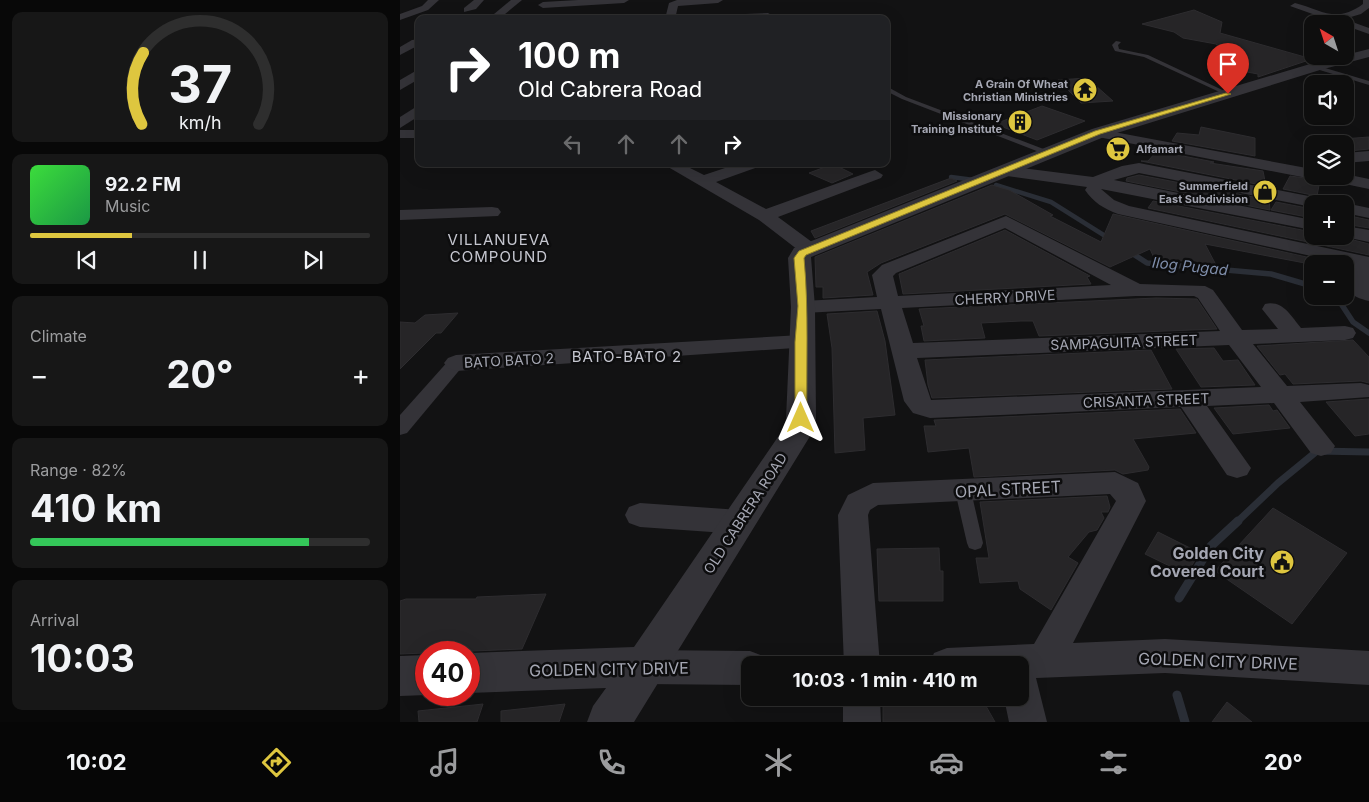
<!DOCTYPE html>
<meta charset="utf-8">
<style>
body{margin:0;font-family:Inter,sans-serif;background:#171717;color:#f1f3f6;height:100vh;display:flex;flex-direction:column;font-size:19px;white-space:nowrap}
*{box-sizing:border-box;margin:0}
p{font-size:16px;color:#9b9c9e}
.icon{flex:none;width:28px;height:28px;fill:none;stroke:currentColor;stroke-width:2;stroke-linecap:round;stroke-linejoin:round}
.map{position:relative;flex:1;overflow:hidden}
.sheet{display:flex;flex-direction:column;gap:12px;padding:12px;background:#080808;width:400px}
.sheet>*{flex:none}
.banner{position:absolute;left:15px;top:15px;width:475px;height:152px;border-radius:10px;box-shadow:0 5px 20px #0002,0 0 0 1px #2e2e2e;background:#202124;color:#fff;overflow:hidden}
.needle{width:32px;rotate:321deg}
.controls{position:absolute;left:904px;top:15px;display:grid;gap:10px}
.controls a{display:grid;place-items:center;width:50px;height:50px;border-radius:10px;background:#0e0e0e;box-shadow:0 5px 20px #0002,0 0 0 1px #2e2e2e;font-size:25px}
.speed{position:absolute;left:15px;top:641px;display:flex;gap:10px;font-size:25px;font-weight:700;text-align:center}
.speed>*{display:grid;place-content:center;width:65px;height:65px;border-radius:50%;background:#0e0e0e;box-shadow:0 5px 20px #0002,0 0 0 1px #2e2e2e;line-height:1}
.speed .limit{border:8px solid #d22;background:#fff;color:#111}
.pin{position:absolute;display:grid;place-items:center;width:42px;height:42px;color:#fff;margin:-51px -21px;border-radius:50% 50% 50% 0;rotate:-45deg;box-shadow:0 0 5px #0007}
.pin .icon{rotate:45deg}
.me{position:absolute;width:55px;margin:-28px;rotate:0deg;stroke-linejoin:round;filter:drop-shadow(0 0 4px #0008)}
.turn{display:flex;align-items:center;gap:18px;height:105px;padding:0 20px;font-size:22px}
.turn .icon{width:65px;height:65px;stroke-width:2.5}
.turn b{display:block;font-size:35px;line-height:42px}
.lanes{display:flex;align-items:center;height:48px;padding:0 20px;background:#0003;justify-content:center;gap:25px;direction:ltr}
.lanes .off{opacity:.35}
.big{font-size:38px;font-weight:700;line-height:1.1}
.sheet .widget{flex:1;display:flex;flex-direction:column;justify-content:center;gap:8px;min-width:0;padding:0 18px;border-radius:10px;background:#171717}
.sheet .dial{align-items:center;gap:0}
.dial svg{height:130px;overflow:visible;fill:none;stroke:#2e2e2e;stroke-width:7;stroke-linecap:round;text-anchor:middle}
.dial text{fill:#f1f3f6;stroke:none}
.song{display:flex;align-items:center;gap:15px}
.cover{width:60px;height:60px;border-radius:8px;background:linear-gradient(135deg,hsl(120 70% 55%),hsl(140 70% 35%))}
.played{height:5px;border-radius:2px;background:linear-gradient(90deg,#dec63f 30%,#2e2e2e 30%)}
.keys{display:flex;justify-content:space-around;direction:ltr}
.heat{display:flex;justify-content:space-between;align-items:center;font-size:28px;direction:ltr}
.charge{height:8px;border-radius:4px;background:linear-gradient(90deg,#34c759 82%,#2e2e2e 0)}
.trip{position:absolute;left:341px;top:656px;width:288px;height:50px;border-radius:10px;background:#0e0e0e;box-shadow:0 5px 20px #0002,0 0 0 1px #2e2e2e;font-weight:700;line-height:50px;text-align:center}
.tab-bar{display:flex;height:80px;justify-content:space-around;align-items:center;background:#060606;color:#9b9c9e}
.tab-bar .icon{width:35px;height:35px}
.tab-bar .on{color:#dec63f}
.tab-bar b{font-size:22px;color:#f1f3f6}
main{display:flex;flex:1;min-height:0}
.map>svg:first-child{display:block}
</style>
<main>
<section class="sheet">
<div class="widget dial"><svg viewBox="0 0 100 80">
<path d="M14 69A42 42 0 1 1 86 69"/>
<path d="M14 69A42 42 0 0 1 15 25" stroke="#dec63f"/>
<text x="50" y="56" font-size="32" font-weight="700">37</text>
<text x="50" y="72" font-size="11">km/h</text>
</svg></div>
<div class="widget">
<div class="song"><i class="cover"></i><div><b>92.2 FM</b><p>Music</p></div></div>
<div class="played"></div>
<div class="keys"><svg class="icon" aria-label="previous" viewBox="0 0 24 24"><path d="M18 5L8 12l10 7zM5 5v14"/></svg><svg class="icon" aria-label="pause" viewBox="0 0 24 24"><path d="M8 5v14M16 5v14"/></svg><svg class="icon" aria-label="next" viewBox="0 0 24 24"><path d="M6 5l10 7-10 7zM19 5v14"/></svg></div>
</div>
<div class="widget"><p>Climate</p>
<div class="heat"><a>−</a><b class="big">20°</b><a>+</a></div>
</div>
<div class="widget"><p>Range · 82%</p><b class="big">410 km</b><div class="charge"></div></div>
<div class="widget"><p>Arrival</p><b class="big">10:03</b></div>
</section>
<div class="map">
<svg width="969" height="722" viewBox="0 0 969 722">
<rect width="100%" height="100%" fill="#121213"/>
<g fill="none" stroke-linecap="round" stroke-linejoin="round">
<g stroke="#2a2e36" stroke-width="4.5">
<path d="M551,177L574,180"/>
<path d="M596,185L651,202L710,239"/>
</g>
<g stroke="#2a2e36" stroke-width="5.5">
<path d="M708,237L711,239"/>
<path d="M730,252L747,263L871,274L912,286"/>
<path d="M945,279L947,267"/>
<path d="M936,296L953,322L969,333"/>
</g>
<path stroke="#2a2e36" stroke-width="7" d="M837,522L878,483L917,451L969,452"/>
<g stroke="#2a2e36" stroke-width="9">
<path d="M779,598L811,546L838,521"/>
<path d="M777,695L785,722"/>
</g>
</g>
<g fill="#262527" stroke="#2d2c2f">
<path d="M794,10L822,22L820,33L912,59L858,77V74L847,72L841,53L823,52L816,44L783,38L774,32L742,24Z"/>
<path d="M687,78L713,101L681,103L658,80Z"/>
<path d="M642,106L685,121L637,140L595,124Z"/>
<path d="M801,127L855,138V156L772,141L777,133L799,135Z"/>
<path d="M969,137V149L949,151L945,149V144H936L929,140Z"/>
<path d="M757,151L814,162L810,163L863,171L866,186L741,161H748Z"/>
<path d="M433,164L453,174L432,183L409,173Z"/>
<path d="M739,175L869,200L870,210L726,181L727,178Z"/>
<path d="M890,176L920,180L917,196L883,189Z"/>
<path d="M551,178L557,181L415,238L411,231Z"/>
<path d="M592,185L609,190L653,215L650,216L701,242L713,214L938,264H910L805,244L816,265L791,264L789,261L755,260L750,249L710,267L605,214L481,263L467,272L473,295L423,298V287H416L415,257Z"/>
<path d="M753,201L912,232V236H938L969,244V255L748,208Z"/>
<path d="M876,202L912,209V218L871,210Z"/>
<path d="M945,215L969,220V228L945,224Z"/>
<path d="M605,230L690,276L687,277L691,284L503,294L499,274Z"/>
<path d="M756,298L797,299L817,329L639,336L633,321H621L581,323L585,338L524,341L521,326H524L519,309Z"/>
<path d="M477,311L485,341L495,415L463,418L465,450L435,453L432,348L427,314Z"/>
<path d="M58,313L41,333H36L0,369V322L15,323L25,315Z"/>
<path d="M953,340L969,357V383L961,381L893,384L885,374L880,375L857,346Z"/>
<path d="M814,348L823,361L838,360L855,385L801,387L776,349Z"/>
<path d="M751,350L772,389L532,398L528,385L525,360Z"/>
<path d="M969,399V434L955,436L926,402Z"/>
<path d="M869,405L873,411L877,410L890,428L833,434L814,408Z"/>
<path d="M780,409L796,433L733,439L749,467L748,470L723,474L715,470L574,477L569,448L528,452L524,426H536L534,420Z"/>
<path d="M707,496L710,507L708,512H701L704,518L697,530L689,532L668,557L678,563L651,610L620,589L618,581L580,583L576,558H589L580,502Z"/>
<path d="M873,508L947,553L892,624L815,571Z"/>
<path d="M758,532L800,553L786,574L745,554Z"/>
<path d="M539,548L540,571H543V601H479L477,549Z"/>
<path d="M146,594L122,649L0,654V601L6,599H76L77,597Z"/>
<path d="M582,699L595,722H483V702Z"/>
<path d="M827,702L852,722H812Z"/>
<path d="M83,704L77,722H19L18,711Z"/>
<path d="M165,704L159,722H101V711Z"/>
</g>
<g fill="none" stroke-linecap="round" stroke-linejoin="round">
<g fill="#343338" fill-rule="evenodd">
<path d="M716,41L721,42L718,45L719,49L748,55L831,94L826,95L744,57L715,51L712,45Z"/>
<path d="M915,65L969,81V85L913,68Z"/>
<path d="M486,86L506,97L654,153L647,155L502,99L486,91Z"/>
<path d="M563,485L568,487L571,491L583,543L581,548L575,550L569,548L567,543L555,491L558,487Z"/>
</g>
<path fill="#343338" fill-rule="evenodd" d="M56,357L62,359L65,363L62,367L7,433L0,435V415L50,359Z"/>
<g fill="#343338" fill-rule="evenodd">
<path d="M28,0H39L28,10L0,20V14L22,6Z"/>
<path d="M74,0H84L76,9L64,12V8Z"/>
<path d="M111,0H122L99,19H88Z"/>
<path d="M178,0H229L224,3L143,8L138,5L143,2Z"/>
<path d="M277,0H323L318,3L278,6L275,19H265L269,3Z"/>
<path d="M963,0H969V8L961,14L944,19L969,28V34L890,6L895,3C922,10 936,24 963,4Z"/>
<path d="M368,13L373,16L371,18L291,19L296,16Z"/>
<path d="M19,39V45L0,55V47L12,40Z"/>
<path d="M19,69V79L0,90V80Z"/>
<path d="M19,105V116L0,128V117Z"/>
<path d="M698,129L912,169V176H919L912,179L693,136L691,133L693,130Z"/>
<rect x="0" y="130" width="19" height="8"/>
<path d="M969,151V161L945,163V153Z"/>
<path d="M739,163L929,200L932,204H912V207L739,173L714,180L912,220V230L701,189L714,200L729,206L969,257V301C944,295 947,287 948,264L718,214C704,209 693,202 685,190L687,187L607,176L599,171L607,166L693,177L722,166Z"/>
<path d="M263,164H282L304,175L337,164H360L358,167L316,182L366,209L469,172L475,170L483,175L481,178L378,217L416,245L419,249L416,253H402L359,220Z"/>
<path d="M945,174L969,179V189L921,179L919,176H945Z"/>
<path d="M945,203L969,208V218L945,213V204H941Z"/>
<path d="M92,207L98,208L101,212L98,216L0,220V210Z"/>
<path d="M606,216L740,284L805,286L813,290L842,330L878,329L862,309L865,304C883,300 891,316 901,328L945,326L953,328L956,333L953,338L945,340L853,344L887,386L961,383L969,385V397L900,402L935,446L931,453L921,456L911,453L874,403L807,406L851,468L847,475L837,478L827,475L781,407L530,418L513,413L504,401L481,309L403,313L395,312L392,307L395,302L403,301L477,297L472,275L482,265ZM605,228L711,285L498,296L493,276L496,273ZM736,296H794L798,298L820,331L513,343L502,308ZM829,345L861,387L531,400L517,358Z"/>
<path d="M945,226L969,230V242L940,236H945Z"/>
<path d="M401,335L409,337L412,342L409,347L56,371L48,368L44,363L48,358L56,355Z"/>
<path d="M715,472L738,483L746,501L673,643L765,639L969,651V685L765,673L636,678L647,722H609L604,698H620V665H529L534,653L547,648L634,644L716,501L710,494L478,505L470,510L468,515L480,665H444L438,515L448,495L473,483Z"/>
<path d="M240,503L340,510L351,513L355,522L351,531L340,534L240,527L229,523L225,515L229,507Z"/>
<path d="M243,650L350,651L363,656L367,665H350V685L243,684L230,679L225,667L230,655Z"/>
<path d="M443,698H480L481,722H443Z"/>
</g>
<g fill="#343338" fill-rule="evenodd">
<path d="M969,49V57L920,70L704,137L411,257L415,307L416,419L412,433L234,722H187L193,706L206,688L69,693V653L234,647L382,431L386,419L391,307L388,258L394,248L692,129L910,64Z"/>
<path d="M26,655L27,695L0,696V656Z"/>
</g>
</g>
<path fill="#dec63f" stroke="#908129" d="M826,93L831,94L700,134L406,255L404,258C409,311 406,365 407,418L405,422H396L395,418V342L398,306L394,258L399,251L695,131Z"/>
<defs>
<symbol id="temple-disc" viewBox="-11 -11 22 22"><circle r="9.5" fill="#dec63f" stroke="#0d0d0e"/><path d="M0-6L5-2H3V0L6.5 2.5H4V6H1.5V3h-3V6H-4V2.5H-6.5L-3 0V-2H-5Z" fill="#111"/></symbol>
<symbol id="building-disc" viewBox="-11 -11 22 22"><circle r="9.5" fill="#dec63f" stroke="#0d0d0e"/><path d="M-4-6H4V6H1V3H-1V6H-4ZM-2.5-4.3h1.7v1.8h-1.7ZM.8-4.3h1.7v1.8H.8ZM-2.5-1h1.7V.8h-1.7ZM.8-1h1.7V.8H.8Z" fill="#111"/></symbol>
<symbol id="supermarket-disc" viewBox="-11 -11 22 22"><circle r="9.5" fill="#dec63f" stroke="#0d0d0e"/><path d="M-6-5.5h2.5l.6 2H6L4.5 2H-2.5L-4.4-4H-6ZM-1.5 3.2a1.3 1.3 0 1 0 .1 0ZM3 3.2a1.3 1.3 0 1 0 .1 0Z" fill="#111"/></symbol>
<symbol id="shop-disc" viewBox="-11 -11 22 22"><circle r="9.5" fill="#dec63f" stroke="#0d0d0e"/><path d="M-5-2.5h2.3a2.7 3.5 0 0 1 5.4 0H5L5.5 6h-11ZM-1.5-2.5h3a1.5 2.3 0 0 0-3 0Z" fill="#111"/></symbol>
<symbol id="civic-disc" viewBox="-11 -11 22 22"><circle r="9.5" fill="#dec63f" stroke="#0d0d0e"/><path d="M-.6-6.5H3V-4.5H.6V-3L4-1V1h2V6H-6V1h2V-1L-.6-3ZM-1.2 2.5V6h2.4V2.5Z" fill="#111"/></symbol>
</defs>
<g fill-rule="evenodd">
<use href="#temple-disc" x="671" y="76" width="28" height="28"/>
<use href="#building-disc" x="606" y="108" width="28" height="28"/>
<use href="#supermarket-disc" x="704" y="135" width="28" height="28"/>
<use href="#shop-disc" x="851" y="178" width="28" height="28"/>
<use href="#civic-disc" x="868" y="548" width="28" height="28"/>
</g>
<g text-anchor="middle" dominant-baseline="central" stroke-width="5" stroke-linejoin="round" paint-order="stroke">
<g font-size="11" font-weight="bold" fill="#a5a7b3" stroke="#0d0d0e" text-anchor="end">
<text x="668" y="84">A Grain Of Wheat<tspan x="668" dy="13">Christian Ministries</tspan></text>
<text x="602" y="116">Missionary<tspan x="602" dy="13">Training Institute</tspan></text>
<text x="736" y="149" text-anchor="start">Alfamart</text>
<text x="848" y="186">Summerfield<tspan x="848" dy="13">East Subdivision</tspan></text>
</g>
<g font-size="14" fill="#a5a7b3" stroke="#0d0d0e">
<text transform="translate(605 297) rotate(-3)">CHERRY DRIVE</text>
<text transform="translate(724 342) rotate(-2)">SAMPAGUITA STREET</text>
<text transform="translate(109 360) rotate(-3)">BATO BATO 2</text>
<text transform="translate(746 400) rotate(-2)">CRISANTA STREET</text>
<text transform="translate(345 513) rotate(-57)">OLD CABRERA ROAD</text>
</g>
<g font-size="15" letter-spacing="1" fill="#c5c6cf" stroke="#0d0d0e">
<text x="99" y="239">VILLANUEVA<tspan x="99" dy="17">COMPOUND</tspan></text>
<text x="227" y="356">BATO-BATO 2</text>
</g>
<g font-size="15" font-style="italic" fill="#7f8eab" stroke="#0d0d0e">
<text transform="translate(790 266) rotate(6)">Ilog Pugad</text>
</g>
<g font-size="16" fill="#a5a7b3" stroke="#0d0d0e">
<text transform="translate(608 489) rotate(-3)">OPAL STREET</text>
<text transform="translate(818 661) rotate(2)">GOLDEN CITY DRIVE</text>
<text transform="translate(209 669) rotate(-1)">GOLDEN CITY DRIVE</text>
</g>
<g font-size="16" font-weight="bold" fill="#a5a7b3" stroke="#0d0d0e" text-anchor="end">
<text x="864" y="553">Golden City<tspan x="864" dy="18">Covered Court</tspan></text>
</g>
</g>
</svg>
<div class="controls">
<a><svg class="needle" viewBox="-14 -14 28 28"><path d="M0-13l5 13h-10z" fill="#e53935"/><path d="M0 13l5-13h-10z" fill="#9b9c9e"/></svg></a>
<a><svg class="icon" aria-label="sound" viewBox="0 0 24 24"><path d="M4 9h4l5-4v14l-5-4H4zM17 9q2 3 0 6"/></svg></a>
<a><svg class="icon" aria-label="layers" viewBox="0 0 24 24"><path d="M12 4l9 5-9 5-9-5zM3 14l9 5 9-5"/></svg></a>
<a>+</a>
<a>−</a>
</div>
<div class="speed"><div class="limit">40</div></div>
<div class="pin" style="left:828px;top:94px;background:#d93025"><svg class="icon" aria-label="arrive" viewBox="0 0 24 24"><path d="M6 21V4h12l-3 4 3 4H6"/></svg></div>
<svg class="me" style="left:401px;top:418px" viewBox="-20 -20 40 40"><path d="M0-17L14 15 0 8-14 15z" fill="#dec63f" stroke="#fff" stroke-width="4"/></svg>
<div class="trip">10:03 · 1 min · 410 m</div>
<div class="banner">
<div class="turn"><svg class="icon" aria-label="right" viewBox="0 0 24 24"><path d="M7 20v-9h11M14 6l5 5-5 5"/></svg><div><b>100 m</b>Old Cabrera Road</div></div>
<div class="lanes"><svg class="icon off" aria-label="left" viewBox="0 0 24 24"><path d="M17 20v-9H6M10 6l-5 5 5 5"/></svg><svg class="icon off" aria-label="ahead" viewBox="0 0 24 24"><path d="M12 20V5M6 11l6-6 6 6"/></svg><svg class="icon off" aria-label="ahead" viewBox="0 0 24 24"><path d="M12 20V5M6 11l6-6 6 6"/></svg><svg class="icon" aria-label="right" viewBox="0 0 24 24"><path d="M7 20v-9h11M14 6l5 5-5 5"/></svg></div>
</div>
</div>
</main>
<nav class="tab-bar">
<b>10:02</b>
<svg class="icon on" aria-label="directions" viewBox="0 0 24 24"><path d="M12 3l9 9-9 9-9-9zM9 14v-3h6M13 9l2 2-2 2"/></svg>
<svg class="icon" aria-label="music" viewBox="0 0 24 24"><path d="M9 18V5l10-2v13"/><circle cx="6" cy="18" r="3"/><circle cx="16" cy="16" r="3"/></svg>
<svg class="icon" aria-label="phone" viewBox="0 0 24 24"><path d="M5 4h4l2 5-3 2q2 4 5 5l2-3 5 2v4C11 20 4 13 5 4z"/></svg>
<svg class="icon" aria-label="climate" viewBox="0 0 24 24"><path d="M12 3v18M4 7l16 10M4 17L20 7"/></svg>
<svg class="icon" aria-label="car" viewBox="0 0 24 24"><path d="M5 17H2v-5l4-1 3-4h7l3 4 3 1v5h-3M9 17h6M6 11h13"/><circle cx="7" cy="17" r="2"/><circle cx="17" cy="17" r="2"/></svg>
<svg class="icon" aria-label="filters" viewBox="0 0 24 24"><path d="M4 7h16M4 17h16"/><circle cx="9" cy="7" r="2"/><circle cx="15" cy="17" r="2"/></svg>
<b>20°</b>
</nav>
